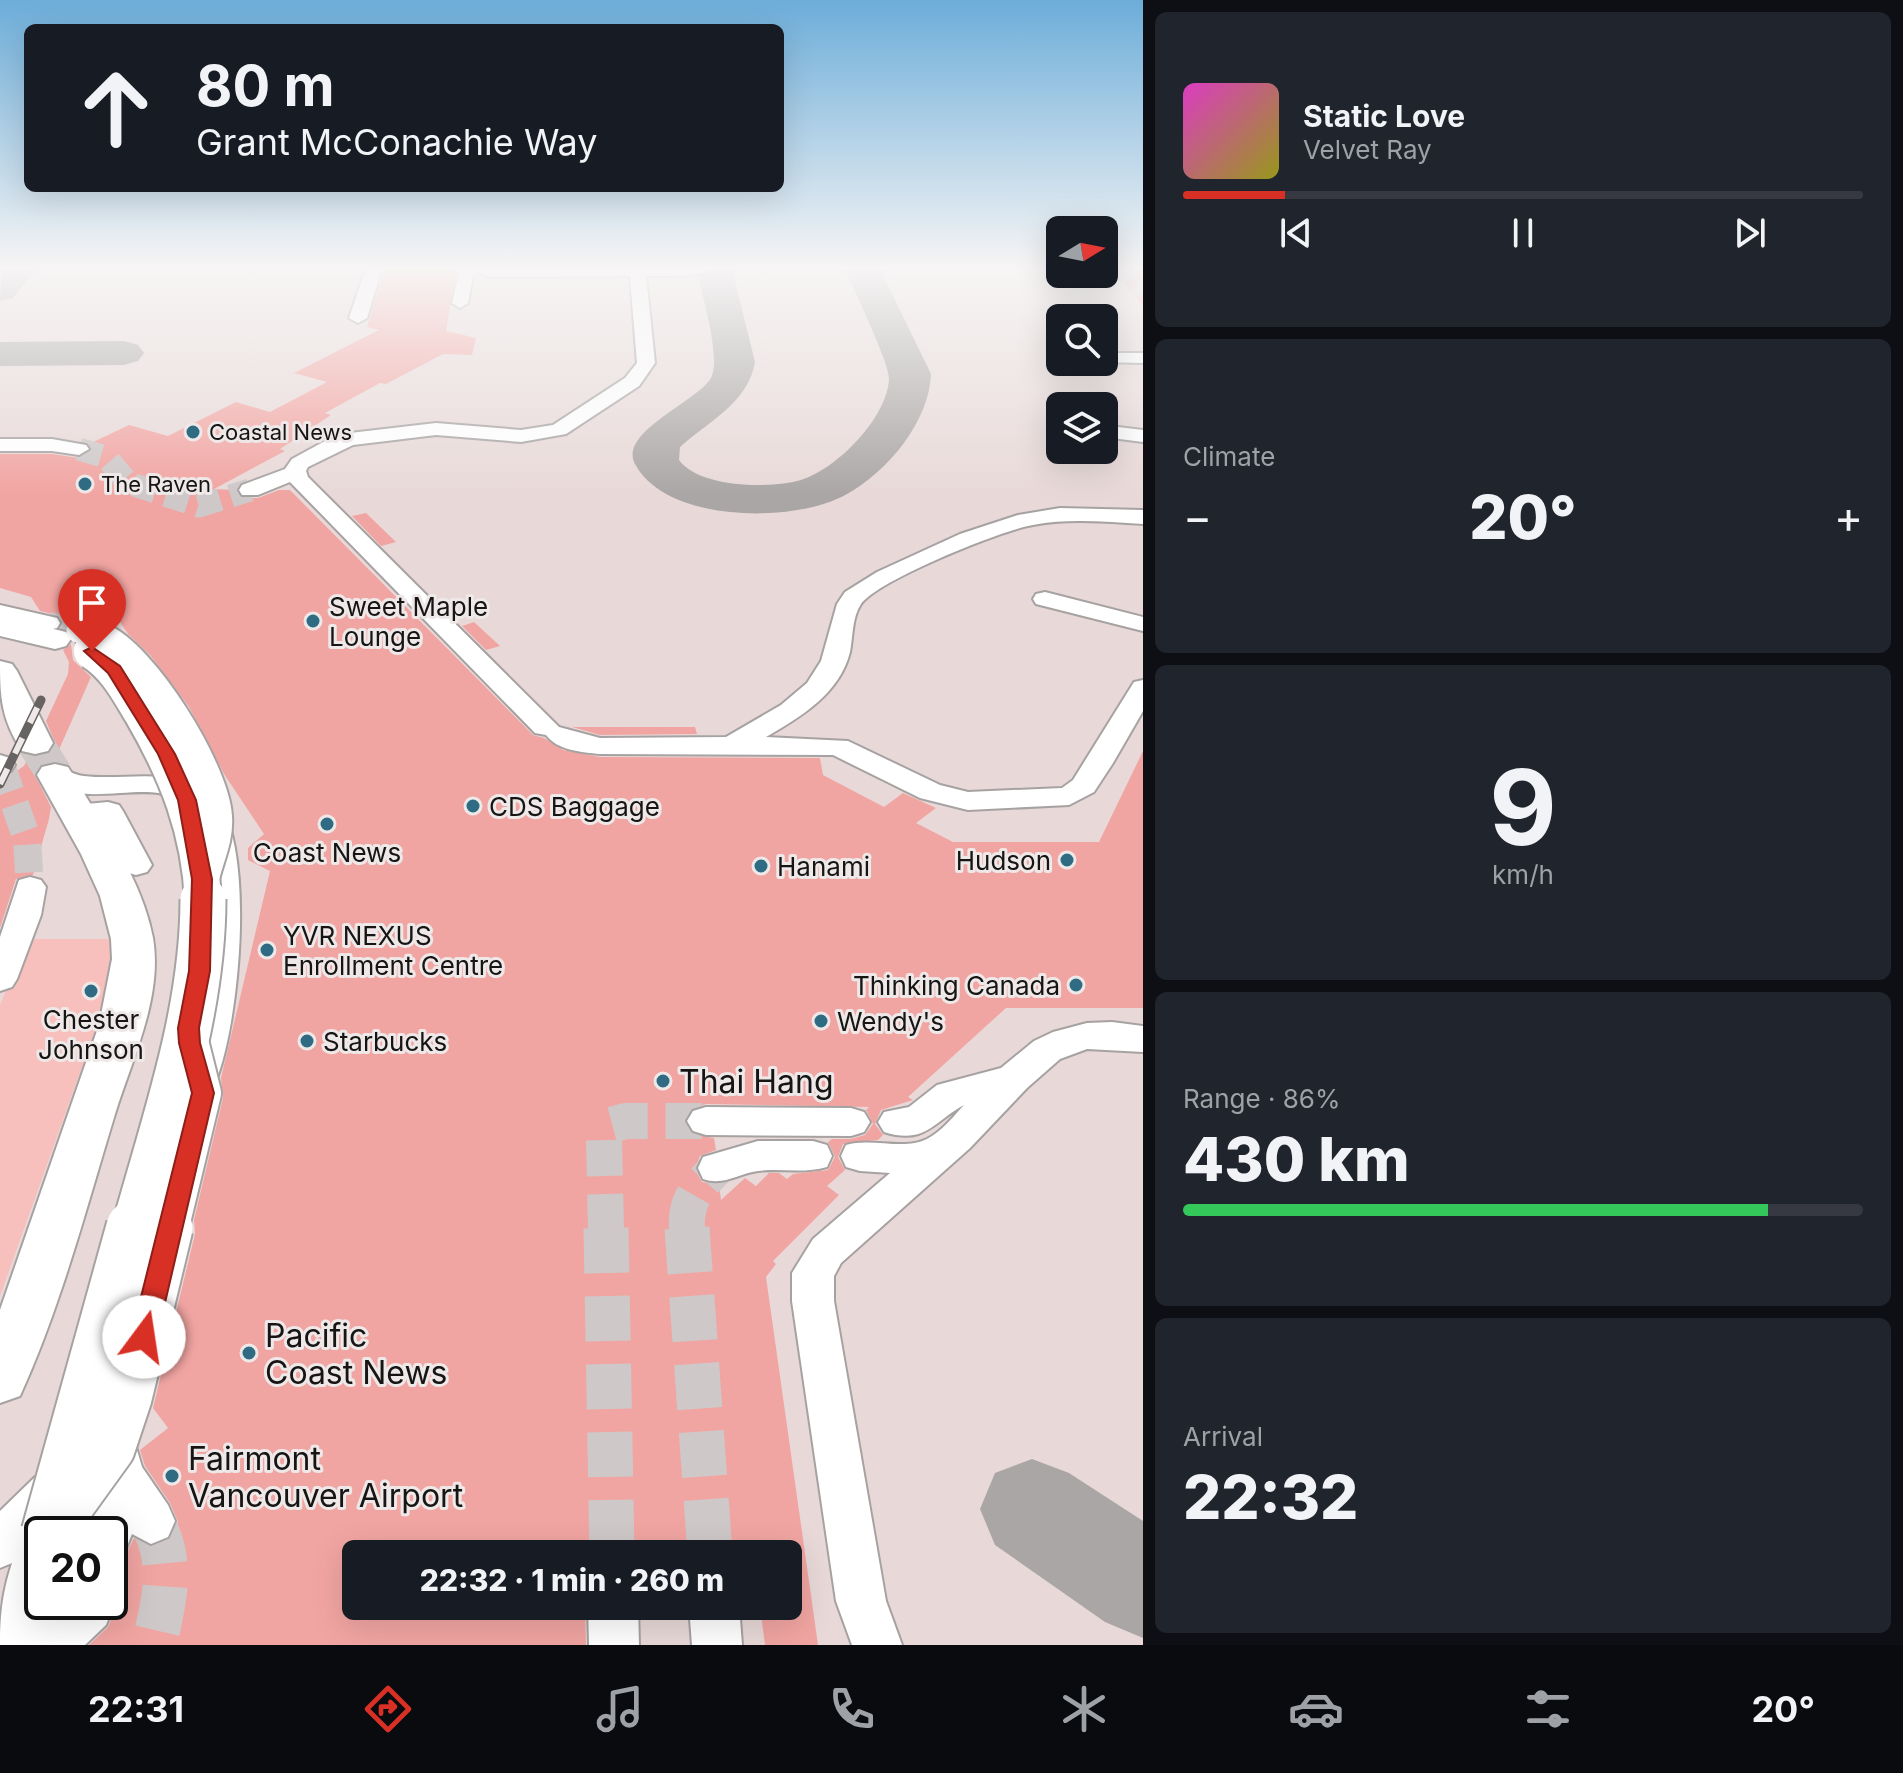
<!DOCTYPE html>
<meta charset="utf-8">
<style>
body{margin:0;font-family:Inter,sans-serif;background:#20242c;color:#f1f3f6;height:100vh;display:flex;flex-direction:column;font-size:30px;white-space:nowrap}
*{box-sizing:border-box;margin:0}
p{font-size:26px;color:#9ea1a6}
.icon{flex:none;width:44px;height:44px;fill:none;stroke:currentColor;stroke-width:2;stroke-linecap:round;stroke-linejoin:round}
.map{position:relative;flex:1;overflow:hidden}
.details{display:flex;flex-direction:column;gap:12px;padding:12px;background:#0d0f14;width:760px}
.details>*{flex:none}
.hud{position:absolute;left:24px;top:24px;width:760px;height:168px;border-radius:12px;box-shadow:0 8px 32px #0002;background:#171b24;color:#f1f3f6;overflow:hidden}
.needle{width:52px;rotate:80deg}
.tools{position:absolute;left:1046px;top:216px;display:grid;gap:16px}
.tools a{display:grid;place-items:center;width:72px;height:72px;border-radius:12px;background:#171b24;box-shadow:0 8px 32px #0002;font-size:40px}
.speed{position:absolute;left:24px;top:1516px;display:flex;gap:16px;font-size:40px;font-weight:700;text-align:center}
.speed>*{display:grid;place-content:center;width:104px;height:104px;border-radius:50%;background:#171b24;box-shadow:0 8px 32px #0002;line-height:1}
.speed .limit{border:4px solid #111;border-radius:12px;background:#fff;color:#111}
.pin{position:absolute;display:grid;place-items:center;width:68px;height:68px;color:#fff;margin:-82px -34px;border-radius:50% 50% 50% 0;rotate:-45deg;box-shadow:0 0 8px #0007}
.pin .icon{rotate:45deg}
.me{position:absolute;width:88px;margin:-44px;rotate:14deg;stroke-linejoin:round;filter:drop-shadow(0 0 6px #0008)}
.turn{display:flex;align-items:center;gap:28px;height:168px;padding:0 40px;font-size:36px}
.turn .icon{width:104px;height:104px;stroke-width:2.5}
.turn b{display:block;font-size:56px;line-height:68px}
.big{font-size:60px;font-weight:800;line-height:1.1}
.details .widget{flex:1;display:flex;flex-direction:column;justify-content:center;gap:12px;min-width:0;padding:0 28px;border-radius:12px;background:#20242c}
.details .dial{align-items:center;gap:0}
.dial b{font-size:104px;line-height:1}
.song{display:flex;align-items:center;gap:24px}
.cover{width:96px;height:96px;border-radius:12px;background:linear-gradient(135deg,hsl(310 70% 55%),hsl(60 70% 35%))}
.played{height:8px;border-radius:4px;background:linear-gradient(90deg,#d93025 15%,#363941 15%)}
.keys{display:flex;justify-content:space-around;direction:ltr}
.heat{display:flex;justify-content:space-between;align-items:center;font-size:44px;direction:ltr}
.charge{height:12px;border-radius:6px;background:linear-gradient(90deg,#34c759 86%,#363941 0)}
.trip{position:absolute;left:342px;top:1540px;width:460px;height:80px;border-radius:12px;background:#171b24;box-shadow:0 8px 32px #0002;font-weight:800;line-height:80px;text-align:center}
.tabs{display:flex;height:128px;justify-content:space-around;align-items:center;background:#090b0e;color:#9ea1a6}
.tabs .icon{width:56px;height:56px}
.tabs .selected{color:#d93025}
.tabs b{font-size:36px;color:#f1f3f6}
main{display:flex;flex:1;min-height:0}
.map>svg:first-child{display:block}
</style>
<main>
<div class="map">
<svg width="1143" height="1645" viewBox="0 0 1143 1645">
<rect width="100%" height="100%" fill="#eee9e8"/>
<path fill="#e8d9d8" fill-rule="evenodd" d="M0,265H1060V274H1104V265H1143V1645H0ZM1060,318H1104V362H1060ZM1060,406H1104V450H1060ZM42,1534H110V1602H42ZM356,1554H788V1606H356Z"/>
<path fill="#f7c0bd" d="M27,939H114C111,983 104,1025 83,1064L0,1296V1005Z"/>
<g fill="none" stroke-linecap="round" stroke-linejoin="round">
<g fill="#aaa6a5" fill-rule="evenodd">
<path d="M2,265H39L13,298L0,301Z"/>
<path d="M696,265H731L755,362C748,403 709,421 680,447L679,460C699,488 771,489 801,480C837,469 888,417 889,378C889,362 852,286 843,265H878L931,374C929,422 888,471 847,494C795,524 666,523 635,464C618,432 698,401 711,378C722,357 700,290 696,265Z"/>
<path d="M124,341L138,345L144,353L138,361L124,365L0,366V342Z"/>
<path d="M1032,1459L1069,1473L1143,1521V1638L1105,1622L995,1545L980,1509L995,1473Z"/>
</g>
</g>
<g fill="#f1a5a2" fill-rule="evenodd">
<path d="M386,265H457L446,331L476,338L472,355L443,354L386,384L380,383L325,413L331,415L280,449L285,451L214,489L236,490L242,498H258L279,490H290L533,735L544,738L563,750L600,757L820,758L823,775L884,807L903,793L936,808L916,823L953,842H1099L1143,751V1008H1006L908,1097L913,1100L881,1110L875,1124L883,1135L878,1140L843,1144L838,1157L845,1170L827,1186L839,1195L773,1261L776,1264L766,1277L818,1645H765L760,1606H788V1554H356V1606H585L586,1645H89L108,1627L116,1608L110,1597V1560L126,1554L134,1538L152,1547L169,1540L178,1522L170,1503L145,1466L140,1450L168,1428L153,1408L195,1234L194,1220L223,1098L221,1078L270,871L248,860V848L264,834L224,774L189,707L150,655L128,634L106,601L68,614L71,619L64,628H61L63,621L60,616L40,611L31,597L0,588V454H52L79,458L91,452L89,444L129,425L168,436L236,402L270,412L327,382L294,373L379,330L367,327ZM706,1104L869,1107L866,1110L873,1124L865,1135L851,1139H832L828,1142L835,1157L828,1170L793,1174L787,1179L779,1173H769L756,1186L745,1178L721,1200L719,1184L702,1182L695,1169L700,1156L716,1150L714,1138L692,1134L684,1123L690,1109Z"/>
<path d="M1108,265H1143V306Z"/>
<path d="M366,513L396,542L381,546L352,516Z"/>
<path d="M474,622L500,646L486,650L462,626Z"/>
<path d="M71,644L73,660L91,677L54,761L41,764L34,773L51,807L49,819L33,875L16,879L0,928V776L12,774L24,766L29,756L49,754L56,745L46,721L68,674L69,662L63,650Z"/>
<path d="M572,727H695L697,734L600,735Z"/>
</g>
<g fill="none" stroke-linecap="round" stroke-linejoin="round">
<path stroke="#cec9c8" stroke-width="18" stroke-dasharray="18 9" stroke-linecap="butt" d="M1119,265L1143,293"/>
<g stroke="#cec9c8" stroke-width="23" stroke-dasharray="23 11" stroke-linecap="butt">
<path d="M79,449L106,457L128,483L199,506L250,490"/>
<path d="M48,623L78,631"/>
</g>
<path stroke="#cec9c8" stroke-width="28" stroke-dasharray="28 14" stroke-linecap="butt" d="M1,765L27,839L30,887"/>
<g stroke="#cec9c8" stroke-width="36" stroke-dasharray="36 18" stroke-linecap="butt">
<path d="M606,1230L604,1138L611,1125L626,1121H706"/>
<path d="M687,1230C685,1200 697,1188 717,1168"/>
</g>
<g stroke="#cec9c8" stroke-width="45" stroke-dasharray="45 23" stroke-linecap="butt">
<path d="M606,1228L612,1554"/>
<path d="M687,1228L710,1554"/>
<path d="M151,1521C175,1561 164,1602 154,1645"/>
</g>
<path stroke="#cec9c8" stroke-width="36" stroke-dasharray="36 18" stroke-linecap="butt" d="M35,743L55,775"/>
<defs>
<g id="minor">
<path d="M367,265H383L367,318L358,323L349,318Z"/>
<path d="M461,265H720C704,278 667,276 646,276L655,363L639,386L566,434L521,442L436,435L353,445L308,467L306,471L308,477L559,727L600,738L726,737L781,705L807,683L821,661L837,604L845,592L877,572L960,534L1018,515L1060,508L1143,510V524C1107,522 1069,518 1033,525C1002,530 878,580 861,604C852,617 853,637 850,652C840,693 801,717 766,737L848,741L940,785L968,792L1062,788L1073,780L1134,682L1143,680V711L1113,763L1094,792L1069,805L968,810L920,798L833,755L600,754C582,752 558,751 546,735L535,733L290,482L258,495H242L239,490L242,485L285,469L292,459L325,441L350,433L436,423L521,430L553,425L625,378L637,363L630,276L490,277L477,273L473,276L468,303L460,308L452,303Z"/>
<path d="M1104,353H1143V363L1098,362H1104Z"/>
<path d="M1110,426L1143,430V442L1104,437V427Z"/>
<path d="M0,439H52L86,445L89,449L79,455L52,451H0Z"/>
<path d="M1045,592L1143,617V631L1036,604L1033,599L1036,594Z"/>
<path d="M0,605L57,618L60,623L57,628L48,630L0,619Z"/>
<path d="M0,755L10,758L15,765L11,771L0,773Z"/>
<path d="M55,766C65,769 74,775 84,776C127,781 170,766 209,793C260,828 239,1040 212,1089L199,1093L186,1089L181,1079C200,1004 212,931 205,854C203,841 203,823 196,812C188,802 170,795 158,793C125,788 63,807 41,775L45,769Z"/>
<path d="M108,802L119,805L123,811L152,865L147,872L136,875L125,872L98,820L64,818L60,812L64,806Z"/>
<path d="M30,877L41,880L46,887L41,915L17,979L12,987L0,991V937L19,880Z"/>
<path d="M1112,1022L1143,1026V1052L1087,1049L1060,1059L1027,1088L970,1148L841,1263L834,1276V1301L886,1601L902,1645H852L836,1601L792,1301V1273L813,1239L890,1173L860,1171L846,1167L841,1156L846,1145C872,1137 903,1151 927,1139C942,1131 953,1117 964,1105C933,1122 925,1145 884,1132L878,1122L884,1112L909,1107L937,1085L1001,1068L1034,1041L1053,1032L1087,1023Z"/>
<path d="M706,1107L851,1108L864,1112L870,1122L864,1132L851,1136L706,1135L693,1131L687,1121L693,1111Z"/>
<path d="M758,1141H813L827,1145L832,1156L827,1167C804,1174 781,1168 758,1171C737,1174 724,1186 703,1179L698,1168L703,1157Z"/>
<path d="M113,1417L129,1423L142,1467L168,1505L175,1521L168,1537L151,1544L132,1534L125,1551L110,1557V1534H84L73,1500L69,1509L17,1561L0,1568V1511L35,1477L52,1470L64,1475L62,1468L69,1452L85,1446L91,1449L90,1438L97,1423Z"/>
<path d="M110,1600L113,1607L106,1625L85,1645H24L31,1627L57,1602Z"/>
<path d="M588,1606H638L639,1645H589Z"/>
<path d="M689,1606H739L742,1645H692Z"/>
</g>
<g id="major">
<path d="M0,616L66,632L71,639L66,646L55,649L0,636Z"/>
<path d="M0,661L12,664L17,671L53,743L48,751L35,754L22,751C1,719 0,697 0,661Z"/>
<path d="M55,764L68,767L73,775C103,826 142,879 153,938C163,997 132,1059 115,1114C86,1209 61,1306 20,1396L0,1403V1310L99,1025L112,959L111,939L100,896L81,854L37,775L42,767Z"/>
<path d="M42,1532L46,1534H42V1602H62L51,1645H0C0,1605 5,1579 20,1541Z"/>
</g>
</defs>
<use href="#minor" stroke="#a7a2a2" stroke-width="4"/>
<use href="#major" stroke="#a7a2a2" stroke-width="4"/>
<use href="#minor" fill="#fff" fill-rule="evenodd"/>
<use href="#major" fill="#fff" fill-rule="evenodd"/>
<defs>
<path id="rail" d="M0,784L41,700"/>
</defs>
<use href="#rail" stroke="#666362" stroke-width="9"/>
<use href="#rail" stroke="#eee9e8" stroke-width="6" stroke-dasharray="17" stroke-linecap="butt"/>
<defs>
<path id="minor-bridge-far3" d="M78,631L106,639"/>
<path id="minor-bridge-far2" d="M101,637C144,654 216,771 218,817C220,840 208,861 204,883"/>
<path id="minor-bridge-far1" d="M170,1230L203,1093L189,1037"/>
<path id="minor-bridge" d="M73,1503L112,1449L129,1398L170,1228"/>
<path id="major-bridge-far2" d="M92,651C116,666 128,690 142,713C177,773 200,831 203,901"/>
<path id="major-bridge-far1" d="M134,1230C164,1121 203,1013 203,899"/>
<path id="major-bridge" d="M50,1534L135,1228"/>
</defs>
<use href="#minor-bridge-far3" stroke="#a7a2a2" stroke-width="26" stroke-linecap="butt"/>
<use href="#minor-bridge-far2" stroke="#a7a2a2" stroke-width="32" stroke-linecap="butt"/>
<use href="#minor-bridge-far1" stroke="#a7a2a2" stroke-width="40" stroke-linecap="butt"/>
<use href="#minor-bridge" stroke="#a7a2a2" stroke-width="49" stroke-linecap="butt"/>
<use href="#major-bridge-far2" stroke="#a7a2a2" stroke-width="40" stroke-linecap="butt"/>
<use href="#major-bridge-far1" stroke="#a7a2a2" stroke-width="49" stroke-linecap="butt"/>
<use href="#major-bridge" stroke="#a7a2a2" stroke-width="61" stroke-linecap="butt"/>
<use href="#minor-bridge-far3" stroke="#fff" stroke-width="23"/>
<use href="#minor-bridge-far2" stroke="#fff" stroke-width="28"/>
<use href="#minor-bridge-far1" stroke="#fff" stroke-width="36"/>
<use href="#minor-bridge" stroke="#fff" stroke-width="45"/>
<use href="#major-bridge-far2" stroke="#fff" stroke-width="36"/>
<use href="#major-bridge-far1" stroke="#fff" stroke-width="45"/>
<use href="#major-bridge" stroke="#fff" stroke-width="57"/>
</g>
<linearGradient id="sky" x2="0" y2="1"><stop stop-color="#6cadd9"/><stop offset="0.54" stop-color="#f7f5f5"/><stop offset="1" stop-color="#f7f5f5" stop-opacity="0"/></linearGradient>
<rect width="1143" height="495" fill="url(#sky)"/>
<path fill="#d93025" stroke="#8d1f18" stroke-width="2" d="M92,647L120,666L175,754L196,800L212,879L210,971L199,1028L200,1043L214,1093L157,1337L153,1345L144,1349L135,1345L131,1337L192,1093L179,1043L178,1028L189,971L192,879L178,800L158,754L108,673L84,651Z"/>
<g fill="#2f6c83" stroke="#eee9e8" stroke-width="3">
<circle cx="193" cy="432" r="8"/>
<circle cx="85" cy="484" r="8"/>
<circle cx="313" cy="621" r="8"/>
<circle cx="473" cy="806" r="8"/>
<circle cx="327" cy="824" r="8"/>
<circle cx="1067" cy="860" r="8"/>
<circle cx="761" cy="866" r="8"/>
<circle cx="267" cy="950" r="8"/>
<circle cx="1076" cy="985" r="8"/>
<circle cx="91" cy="991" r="8"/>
<circle cx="821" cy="1021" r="8"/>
<circle cx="307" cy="1041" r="8"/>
<circle cx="663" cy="1081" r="8"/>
<circle cx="249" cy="1353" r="8"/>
<circle cx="172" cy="1476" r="8"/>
</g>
<g text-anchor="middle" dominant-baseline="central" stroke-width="6" stroke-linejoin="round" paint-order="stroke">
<g font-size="22" fill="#161514" stroke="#eee9e8" text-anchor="start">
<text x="209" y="432">Coastal News</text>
<text x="101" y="484">The Raven</text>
</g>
<g font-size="26" fill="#161514" stroke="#eee9e8" text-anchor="start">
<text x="329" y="606">Sweet Maple<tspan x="329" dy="30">Lounge</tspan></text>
<text x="489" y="806">CDS Baggage</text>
<text x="327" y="852" text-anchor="middle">Coast News</text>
<text x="1051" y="860" text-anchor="end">Hudson</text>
<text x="777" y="866">Hanami</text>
<text x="283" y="935">YVR NEXUS<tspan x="283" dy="30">Enrollment Centre</tspan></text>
<text x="1060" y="985" text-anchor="end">Thinking Canada</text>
<text x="91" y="1019" text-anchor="middle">Chester<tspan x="91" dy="30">Johnson</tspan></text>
<text x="837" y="1021">Wendy's</text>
<text x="323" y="1041">Starbucks</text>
</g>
<g font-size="32" fill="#161514" stroke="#eee9e8" text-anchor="start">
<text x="679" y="1081">Thai Hang</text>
<text x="265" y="1335">Pacific<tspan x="265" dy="37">Coast News</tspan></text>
<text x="188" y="1458">Fairmont<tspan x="188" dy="37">Vancouver Airport</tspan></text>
</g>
</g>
</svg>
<div class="tools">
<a><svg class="needle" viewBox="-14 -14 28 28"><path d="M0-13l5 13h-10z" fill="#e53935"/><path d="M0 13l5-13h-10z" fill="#9ea1a6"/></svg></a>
<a><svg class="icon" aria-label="search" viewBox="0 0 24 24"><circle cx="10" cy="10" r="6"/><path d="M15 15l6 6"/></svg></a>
<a><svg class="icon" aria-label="layers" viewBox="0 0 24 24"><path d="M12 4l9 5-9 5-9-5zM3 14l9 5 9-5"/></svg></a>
</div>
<div class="speed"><div class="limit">20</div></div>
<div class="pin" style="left:92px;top:651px;background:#d93025"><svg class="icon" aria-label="arrive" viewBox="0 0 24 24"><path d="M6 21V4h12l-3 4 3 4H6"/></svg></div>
<svg class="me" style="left:144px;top:1337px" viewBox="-20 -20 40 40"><circle r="19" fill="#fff"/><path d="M0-13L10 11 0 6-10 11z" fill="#d93025"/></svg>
<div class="trip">22:32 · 1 min · 260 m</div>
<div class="hud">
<div class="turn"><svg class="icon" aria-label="ahead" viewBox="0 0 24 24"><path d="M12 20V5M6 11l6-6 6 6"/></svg><div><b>80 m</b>Grant McConachie Way</div></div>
</div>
</div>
<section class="details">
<div class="widget">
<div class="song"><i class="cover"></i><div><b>Static Love</b><p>Velvet Ray</p></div></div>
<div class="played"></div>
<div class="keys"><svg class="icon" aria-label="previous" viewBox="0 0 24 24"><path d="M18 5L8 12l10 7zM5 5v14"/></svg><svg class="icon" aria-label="pause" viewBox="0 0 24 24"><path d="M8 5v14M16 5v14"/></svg><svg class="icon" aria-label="next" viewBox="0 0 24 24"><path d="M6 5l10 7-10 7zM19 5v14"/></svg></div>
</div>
<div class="widget"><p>Climate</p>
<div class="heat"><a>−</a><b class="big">20°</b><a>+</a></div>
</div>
<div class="widget dial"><b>9</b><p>km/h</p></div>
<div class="widget"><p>Range · 86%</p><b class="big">430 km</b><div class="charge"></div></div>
<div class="widget"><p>Arrival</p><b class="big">22:32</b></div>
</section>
</main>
<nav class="tabs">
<b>22:31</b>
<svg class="icon selected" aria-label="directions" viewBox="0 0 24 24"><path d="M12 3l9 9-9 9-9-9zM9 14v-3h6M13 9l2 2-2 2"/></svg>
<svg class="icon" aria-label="music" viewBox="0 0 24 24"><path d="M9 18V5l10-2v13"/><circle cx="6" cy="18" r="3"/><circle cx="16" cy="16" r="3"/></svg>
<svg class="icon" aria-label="phone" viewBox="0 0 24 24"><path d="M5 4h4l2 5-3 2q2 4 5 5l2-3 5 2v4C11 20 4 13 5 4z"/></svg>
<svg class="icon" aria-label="climate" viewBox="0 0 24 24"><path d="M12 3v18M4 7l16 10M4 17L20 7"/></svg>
<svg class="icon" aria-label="car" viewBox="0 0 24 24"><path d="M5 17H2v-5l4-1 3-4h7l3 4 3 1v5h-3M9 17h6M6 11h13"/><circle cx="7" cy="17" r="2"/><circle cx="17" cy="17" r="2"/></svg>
<svg class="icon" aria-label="filters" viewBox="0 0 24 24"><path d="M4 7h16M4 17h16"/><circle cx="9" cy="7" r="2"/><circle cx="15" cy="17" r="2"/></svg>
<b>20°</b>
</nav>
